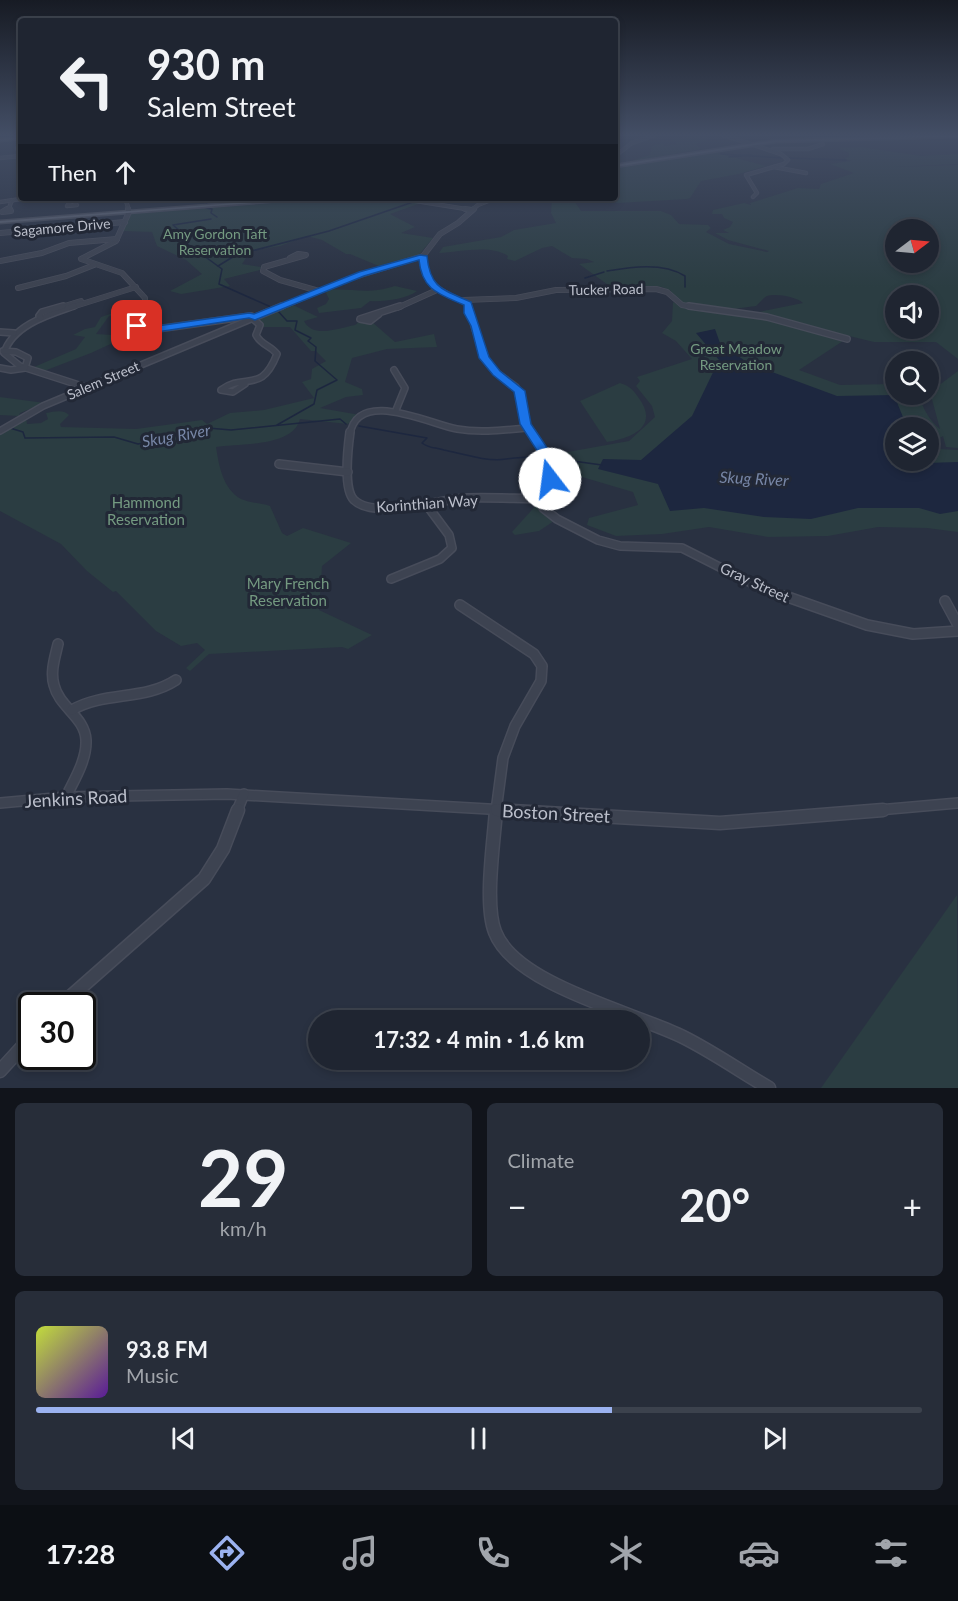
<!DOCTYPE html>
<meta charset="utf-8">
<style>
body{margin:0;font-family:Lato,sans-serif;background:#272d39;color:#f1f3f6;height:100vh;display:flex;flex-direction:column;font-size:22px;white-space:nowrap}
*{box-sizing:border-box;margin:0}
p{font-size:20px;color:#a1a5ab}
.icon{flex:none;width:33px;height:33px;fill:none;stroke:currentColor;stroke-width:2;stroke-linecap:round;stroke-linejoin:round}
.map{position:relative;height:1088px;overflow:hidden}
.side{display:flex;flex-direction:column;gap:15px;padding:15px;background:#11141b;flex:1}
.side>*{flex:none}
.banner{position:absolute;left:18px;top:18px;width:600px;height:183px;border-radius:6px;box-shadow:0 3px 9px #0003,0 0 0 2px #3c424d;background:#1f2531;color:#f1f3f6;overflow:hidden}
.needle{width:39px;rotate:74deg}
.fabs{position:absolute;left:885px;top:219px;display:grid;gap:12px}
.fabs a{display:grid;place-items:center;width:54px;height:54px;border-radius:50%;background:#1f2531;box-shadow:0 3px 9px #0003,0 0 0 2px #3c424d;font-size:30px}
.speed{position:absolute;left:18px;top:992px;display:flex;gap:12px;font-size:30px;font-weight:700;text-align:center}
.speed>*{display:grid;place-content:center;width:78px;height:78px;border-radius:50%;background:#1f2531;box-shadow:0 3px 9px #0003,0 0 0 2px #3c424d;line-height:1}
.speed .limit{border:3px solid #111;border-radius:9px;background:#fff;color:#111}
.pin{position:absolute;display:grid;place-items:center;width:51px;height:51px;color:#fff;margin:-26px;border-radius:12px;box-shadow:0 3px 9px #0006}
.me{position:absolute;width:66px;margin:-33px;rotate:345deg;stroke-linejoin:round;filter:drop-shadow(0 0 4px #0008)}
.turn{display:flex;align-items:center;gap:21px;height:126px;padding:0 30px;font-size:27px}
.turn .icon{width:78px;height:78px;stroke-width:2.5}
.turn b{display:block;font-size:42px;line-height:51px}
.then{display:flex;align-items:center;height:57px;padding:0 30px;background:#0003;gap:12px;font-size:22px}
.big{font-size:45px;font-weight:700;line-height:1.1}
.side .widget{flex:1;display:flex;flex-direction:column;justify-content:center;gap:9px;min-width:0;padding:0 21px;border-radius:9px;background:#272d39}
.side .dial{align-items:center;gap:0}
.dial b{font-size:78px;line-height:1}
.song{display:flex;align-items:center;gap:18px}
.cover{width:72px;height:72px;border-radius:9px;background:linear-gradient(135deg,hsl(70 70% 55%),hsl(270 70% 35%))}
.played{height:6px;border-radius:3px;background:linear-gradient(90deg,#9bb2f0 65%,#3c424d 65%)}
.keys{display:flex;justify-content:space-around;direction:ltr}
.heat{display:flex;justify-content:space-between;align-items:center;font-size:33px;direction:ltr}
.side .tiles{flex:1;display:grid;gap:15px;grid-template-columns:1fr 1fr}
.widget:last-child{grid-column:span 2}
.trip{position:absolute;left:308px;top:1010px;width:342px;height:60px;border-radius:30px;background:#1f2531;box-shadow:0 3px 9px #0003,0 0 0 2px #3c424d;font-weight:700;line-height:60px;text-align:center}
.menu{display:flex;height:96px;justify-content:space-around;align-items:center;background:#0c0f14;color:#a1a5ab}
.menu .icon{width:42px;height:42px}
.menu .active{color:#9bb2f0}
.menu b{font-size:27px;color:#f1f3f6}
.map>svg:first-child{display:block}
</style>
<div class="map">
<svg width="958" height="1088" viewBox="0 0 958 1088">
<rect width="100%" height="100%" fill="#293141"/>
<g fill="#2b3d42" fill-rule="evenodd">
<path d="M698,135L706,137L707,141L695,144L701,149L625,163L650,155L652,146L663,143L664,146L677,144L670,139Z"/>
<path d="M861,147L921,156L958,154V164L891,167L958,165V359L936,342H874L754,313L803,303C797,297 776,293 767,296C763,298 760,303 756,306L733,309L682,304L670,292L671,291L662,287L643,286L611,287L579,264L594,262L587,259L572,258L552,246L542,248L515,261L507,259L508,256C491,244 459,252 439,253L443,247L501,237L514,230L556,223L551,213L552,198L573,199L581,211H661L671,215L679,224L708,225L711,228L706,232L729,244L767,252L769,251L728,240L715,233H729L723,230L730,227L733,222L724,218L722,214H712L713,210L744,203L751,205L750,203L798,188L819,189L821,184L854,173L830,164L851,161L844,158L849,157V153L838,148ZM896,230H928V262H896ZM896,296H928V328H896Z"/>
<path d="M710,151L766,166L739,174L701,181L690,198L687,199L618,203L596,198H615V168Z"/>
<path d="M340,198H389L421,203L390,214L415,227L401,233L433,238L418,256L381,267L350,254H346L322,240L307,236L280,246L251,251L242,264L261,267L260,270L224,279L230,286L181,294L170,291L202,274L186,260L157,246L152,232L123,231L131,214Z"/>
<path d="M395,286L417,291C407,299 383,302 370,301L361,308L319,313L317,308L326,304L329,299L326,293L327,290C354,288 367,295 395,286Z"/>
<path d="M673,302L683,307L758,315L846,339L799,370L840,385L895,384L896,394L921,395C920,406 931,422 940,429L930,392L958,371V448L946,447L943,436L930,444L937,449L958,450V532L927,528L878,527L828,536L768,537L709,527L662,534L616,536L587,525L589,518L638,505L633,492L572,474L558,464L562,461L551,455L629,441L655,417L652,406L636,386L640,381L637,377L692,359L676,341L662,333L672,321ZM896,428H928V460H896Z"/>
<path d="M143,303L141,309L109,316L96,334L128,336L91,353L44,371L34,367L76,349L85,337L73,335L85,329L95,327L101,317Z"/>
<path d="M291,304L318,317L304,321C313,339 339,328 355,325L359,322H372L395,342L434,334L437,347L387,349L352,358L345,382L362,389L363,395L346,397L320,408L360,415L348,424L300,419C293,448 237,443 216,447C219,466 223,489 241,499C250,503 261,503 270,506L282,533L287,536L303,528L351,543L322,566L319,610L372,635L348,649L342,647L209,654L190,671L186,668L205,650L197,643L181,646L156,631L116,591L113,592L87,571L61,544L0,511V435L26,418L27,424L41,423L48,419L46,413C54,412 63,409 69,415L60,424L61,427L136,429L202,420L207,424L230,413L264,410L314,398L302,382L311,379L312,369L326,361L316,351H311L290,327H263V323L259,319Z"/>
<path d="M620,383C630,386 633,390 638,397C660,426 633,438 607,442L580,401Z"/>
<path d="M0,397L45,403L20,413L19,416L0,415Z"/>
<path d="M539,502L542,512L554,521L539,531L515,535L512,532Z"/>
<path d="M957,895L958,1088H821Z"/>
</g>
<path fill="#1d273f" d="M715,329L720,343L748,363L837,396L894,395L905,422L911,427L896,428V460L922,461L926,463L958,462V511L940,514L919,508H858L811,519L764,517L704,508L670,511L658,484L598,469L603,459L641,460L692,416L719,360L696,333Z"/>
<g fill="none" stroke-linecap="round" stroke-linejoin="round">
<g stroke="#1d273f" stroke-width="1.5">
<path d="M721,154L783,158"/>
<path d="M729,157L751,155"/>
<path d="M789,158L846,160"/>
<path d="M206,205L209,198"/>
<path d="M206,208L212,209L211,213L217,217"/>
<path d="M211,219L173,225L181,232L185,242L222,269L219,284L271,307"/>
<path d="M218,266L236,255L329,231L413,202"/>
<path d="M607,271C631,267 663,262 685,276V287"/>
<path d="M585,278L604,272"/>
<path d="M277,425L314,404L317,390L337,380L315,361L316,347L308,341L311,338L295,330L297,321H287L278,311"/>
<path d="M359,426L427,438L422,443C430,449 435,447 444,450C463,454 487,462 506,459C518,457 528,457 540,457"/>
<path d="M10,428L23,432L25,438L114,437L138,444L208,428L231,430L340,419L346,424"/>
<path d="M551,458L602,465"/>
</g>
<defs>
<g id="minor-far5">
<path d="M723,135L781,154L788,160L784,164L746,175L757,193L753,197"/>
<path d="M773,149H808L823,144"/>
<path d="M20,156L17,148L21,146"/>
<path d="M615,156L632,143L655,135"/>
<path d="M0,158L21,156"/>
<path d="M774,167L806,173"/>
<path d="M125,198L129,210"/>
<path d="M397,198L472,210"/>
<path d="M73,201L77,205L67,206L74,198"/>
<path d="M0,202L28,198"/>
<path d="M9,208L11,210"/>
<path d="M9,208L12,200"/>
<path d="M5,210L9,208"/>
<path d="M472,210L478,205L496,198"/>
</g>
<g id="minor-far4">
<path d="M7,209L2,212L11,211L10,209"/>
<path d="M128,209L129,212L116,241L81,259L122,273L145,298V308"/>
<path d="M465,209L472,210"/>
<path d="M0,233L125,222"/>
<path d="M423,256C427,289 441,291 468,304V308"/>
<path d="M290,258L298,254L306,255L264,267L263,271L280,280L319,291"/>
<path d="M0,261L42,253L69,243L117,239"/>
<path d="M18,288L66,276L94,265"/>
<path d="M464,300L516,298L556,290L656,289L667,292L682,305L700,308"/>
<path d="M58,308L81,301"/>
<path d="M69,308L136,287"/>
<path d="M279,308L348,279L423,256L440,234L458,223L474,209"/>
<path d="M397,308L437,290"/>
</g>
<g id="minor-far3">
<path d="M74,306C48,315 13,325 4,353L20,366L85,387"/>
<path d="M146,306L138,320V327L157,329L251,316"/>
<path d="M468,306L484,358L497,373L516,387L521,395L520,403L525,424L532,434"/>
<path d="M689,306L767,317L847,339"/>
<path d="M379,314L370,321L360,319L400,306"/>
<path d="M41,318L39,316L42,312L63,306"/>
<path d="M0,332L14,333"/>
<path d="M0,368L11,370L25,368L28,358L16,352L3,351"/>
<path d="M394,370L405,388L396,410"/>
<path d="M245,384L233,392L221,390C245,372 261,395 277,354C270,345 261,345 256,335L260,325L252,318"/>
<path d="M0,431L43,406L282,306"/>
<path d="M350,434C358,387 432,425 457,429C480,433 504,430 527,428"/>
</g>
<g id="minor-far2">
<path d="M350,432C348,447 343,489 354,500C375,520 440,499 467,498C493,497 519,499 545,499"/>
<path d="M531,432C541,447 554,466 550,485C549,493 544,500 543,508L557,519L598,540L620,546L682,548L761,588L790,598"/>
<path d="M279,464L348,472"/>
<path d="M391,579L440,559L452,548L449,535L426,504"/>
</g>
<g id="minor-far1">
<path d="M785,596L867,625L913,634L958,631"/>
<path d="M945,601L958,625"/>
<path d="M460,605L534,654L542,666L541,681L515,726L503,758L496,811"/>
<path d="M58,644C55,657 50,672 54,685C59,707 85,717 86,740C87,760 74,780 66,797"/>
<path d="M72,710C105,691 144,701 176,680"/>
<path d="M0,803L66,797L227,794L522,811"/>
<path d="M237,811L244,794"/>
<path d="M867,811L958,803"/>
</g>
<g id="minor">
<path d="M496,810C494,841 484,904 495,932C515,985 635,1013 683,1037C713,1052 740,1071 769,1088"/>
<path d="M497,810L720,823L883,810"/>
<path d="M61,1005L204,879L223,849L238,810"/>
<path d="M0,1071L32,1036"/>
</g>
<g id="major">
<path d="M958,135V137L776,142L615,167V165L776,140Z"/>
<path d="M21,137V139L0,141V139Z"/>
<path d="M299,198H318L0,223V221Z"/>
</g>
</defs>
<use href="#minor-far5" stroke="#474c5a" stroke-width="4.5"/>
<use href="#minor-far4" stroke="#474c5a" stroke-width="6"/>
<use href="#minor-far3" stroke="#474c5a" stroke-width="8"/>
<use href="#minor-far2" stroke="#474c5a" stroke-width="10"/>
<use href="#minor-far1" stroke="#474c5a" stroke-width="12"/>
<use href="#minor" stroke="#474c5a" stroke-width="15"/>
<use href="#major" stroke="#474c5a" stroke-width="3"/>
<use href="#minor-far5" stroke="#3d4351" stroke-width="3"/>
<use href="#minor-far4" stroke="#3d4351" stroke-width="4.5"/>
<use href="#minor-far3" stroke="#3d4351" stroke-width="5"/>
<use href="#minor-far2" stroke="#3d4351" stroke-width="7"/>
<use href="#minor-far1" stroke="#3d4351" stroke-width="9"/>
<use href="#minor" stroke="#3d4351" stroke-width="12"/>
<use href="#major" fill="#5c6271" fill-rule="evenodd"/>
</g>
<linearGradient id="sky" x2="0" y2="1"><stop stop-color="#171b24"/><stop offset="0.47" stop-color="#434e65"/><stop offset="1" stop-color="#434e65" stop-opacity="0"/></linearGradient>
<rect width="958" height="287" fill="url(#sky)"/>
<path fill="#1a73e8" stroke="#114b97" stroke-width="1.5" d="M420,255L427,256C430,289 444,290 471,302L489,357L500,371L525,391L531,424L550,452L556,479L554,481L550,482L544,479L538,452L520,424L514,392L493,375L479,358L471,326L464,313V305C439,294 422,290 419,260L364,276L255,320L249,318L157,332H142L133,326L137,323L144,326H157L249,313L254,314L359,272Z"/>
<g text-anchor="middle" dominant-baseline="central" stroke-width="6" stroke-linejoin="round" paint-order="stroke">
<g font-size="14" fill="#bbbfcb" stroke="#222836">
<text transform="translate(62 227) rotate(-5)">Sagamore Drive</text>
<text transform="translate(606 289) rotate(-1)">Tucker Road</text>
<text transform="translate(103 380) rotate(-23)">Salem Street</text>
</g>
<g font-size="14" fill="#749a81" stroke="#222836">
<text x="215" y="233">Amy Gordon Taft<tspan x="215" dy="16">Reservation</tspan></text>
<text x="736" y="348">Great Meadow<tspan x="736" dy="16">Reservation</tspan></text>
</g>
<g font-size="15" fill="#749a81" stroke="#222836">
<text x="146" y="502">Hammond<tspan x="146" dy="17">Reservation</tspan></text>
<text x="288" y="583">Mary French<tspan x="288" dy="17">Reservation</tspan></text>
</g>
<g font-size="15" fill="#bbbfcb" stroke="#222836">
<text transform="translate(427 503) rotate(-4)">Korinthian Way</text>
<text transform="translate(755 582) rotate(25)">Gray Street</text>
</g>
<g font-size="16" font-style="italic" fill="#7786a6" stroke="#222836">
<text transform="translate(176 435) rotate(-10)">Skug River</text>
<text transform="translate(754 478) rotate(3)">Skug River</text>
</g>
<g font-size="18" fill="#bbbfcb" stroke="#222836">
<text transform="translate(76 798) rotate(-3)">Jenkins Road</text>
<text transform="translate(556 813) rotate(3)">Boston Street</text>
</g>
</g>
</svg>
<div class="fabs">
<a><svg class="needle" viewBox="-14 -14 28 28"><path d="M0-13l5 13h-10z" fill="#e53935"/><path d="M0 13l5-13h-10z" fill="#a1a5ab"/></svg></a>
<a><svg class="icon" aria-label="sound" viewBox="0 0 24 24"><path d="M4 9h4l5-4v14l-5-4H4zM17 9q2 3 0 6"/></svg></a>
<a><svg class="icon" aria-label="search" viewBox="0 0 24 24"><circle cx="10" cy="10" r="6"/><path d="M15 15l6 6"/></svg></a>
<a><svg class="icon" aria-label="layers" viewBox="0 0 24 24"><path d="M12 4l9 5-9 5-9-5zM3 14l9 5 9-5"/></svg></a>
</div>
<div class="speed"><div class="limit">30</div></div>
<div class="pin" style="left:137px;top:326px;background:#d93025"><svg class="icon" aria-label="arrive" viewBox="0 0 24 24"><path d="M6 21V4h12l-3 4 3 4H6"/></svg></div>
<svg class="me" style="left:550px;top:479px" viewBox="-20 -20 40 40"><circle r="19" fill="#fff"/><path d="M0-13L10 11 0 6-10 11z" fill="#1a73e8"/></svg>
<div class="trip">17:32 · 4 min · 1.6 km</div>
<div class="banner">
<div class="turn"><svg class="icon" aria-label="left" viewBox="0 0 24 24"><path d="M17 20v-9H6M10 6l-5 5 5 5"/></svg><div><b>930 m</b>Salem Street</div></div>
<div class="then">Then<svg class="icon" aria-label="ahead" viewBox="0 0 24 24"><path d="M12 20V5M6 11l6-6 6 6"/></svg></div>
</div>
</div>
<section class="side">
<div class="tiles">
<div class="widget dial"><b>29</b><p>km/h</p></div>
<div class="widget"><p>Climate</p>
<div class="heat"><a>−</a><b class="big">20°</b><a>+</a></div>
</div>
<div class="widget">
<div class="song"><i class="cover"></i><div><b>93.8 FM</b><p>Music</p></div></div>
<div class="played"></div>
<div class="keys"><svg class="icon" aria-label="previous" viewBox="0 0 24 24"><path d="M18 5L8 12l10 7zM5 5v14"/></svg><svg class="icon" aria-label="pause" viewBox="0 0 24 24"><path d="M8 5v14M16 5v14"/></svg><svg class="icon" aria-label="next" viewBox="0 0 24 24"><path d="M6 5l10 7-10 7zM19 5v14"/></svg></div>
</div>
</div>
</section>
<nav class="menu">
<b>17:28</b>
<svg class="icon active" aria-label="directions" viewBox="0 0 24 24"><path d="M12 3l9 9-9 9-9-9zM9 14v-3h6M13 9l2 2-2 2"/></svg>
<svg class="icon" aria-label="music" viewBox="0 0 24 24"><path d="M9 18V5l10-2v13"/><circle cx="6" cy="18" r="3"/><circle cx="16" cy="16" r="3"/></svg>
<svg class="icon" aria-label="phone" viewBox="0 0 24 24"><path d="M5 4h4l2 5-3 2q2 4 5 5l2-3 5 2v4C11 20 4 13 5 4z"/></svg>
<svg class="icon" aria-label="climate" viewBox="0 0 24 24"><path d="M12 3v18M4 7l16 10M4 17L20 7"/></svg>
<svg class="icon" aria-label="car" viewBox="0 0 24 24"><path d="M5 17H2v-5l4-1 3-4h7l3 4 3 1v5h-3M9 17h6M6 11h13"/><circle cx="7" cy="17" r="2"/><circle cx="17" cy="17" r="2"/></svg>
<svg class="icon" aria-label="filters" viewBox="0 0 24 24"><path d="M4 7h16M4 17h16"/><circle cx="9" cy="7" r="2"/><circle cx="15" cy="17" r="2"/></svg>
</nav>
